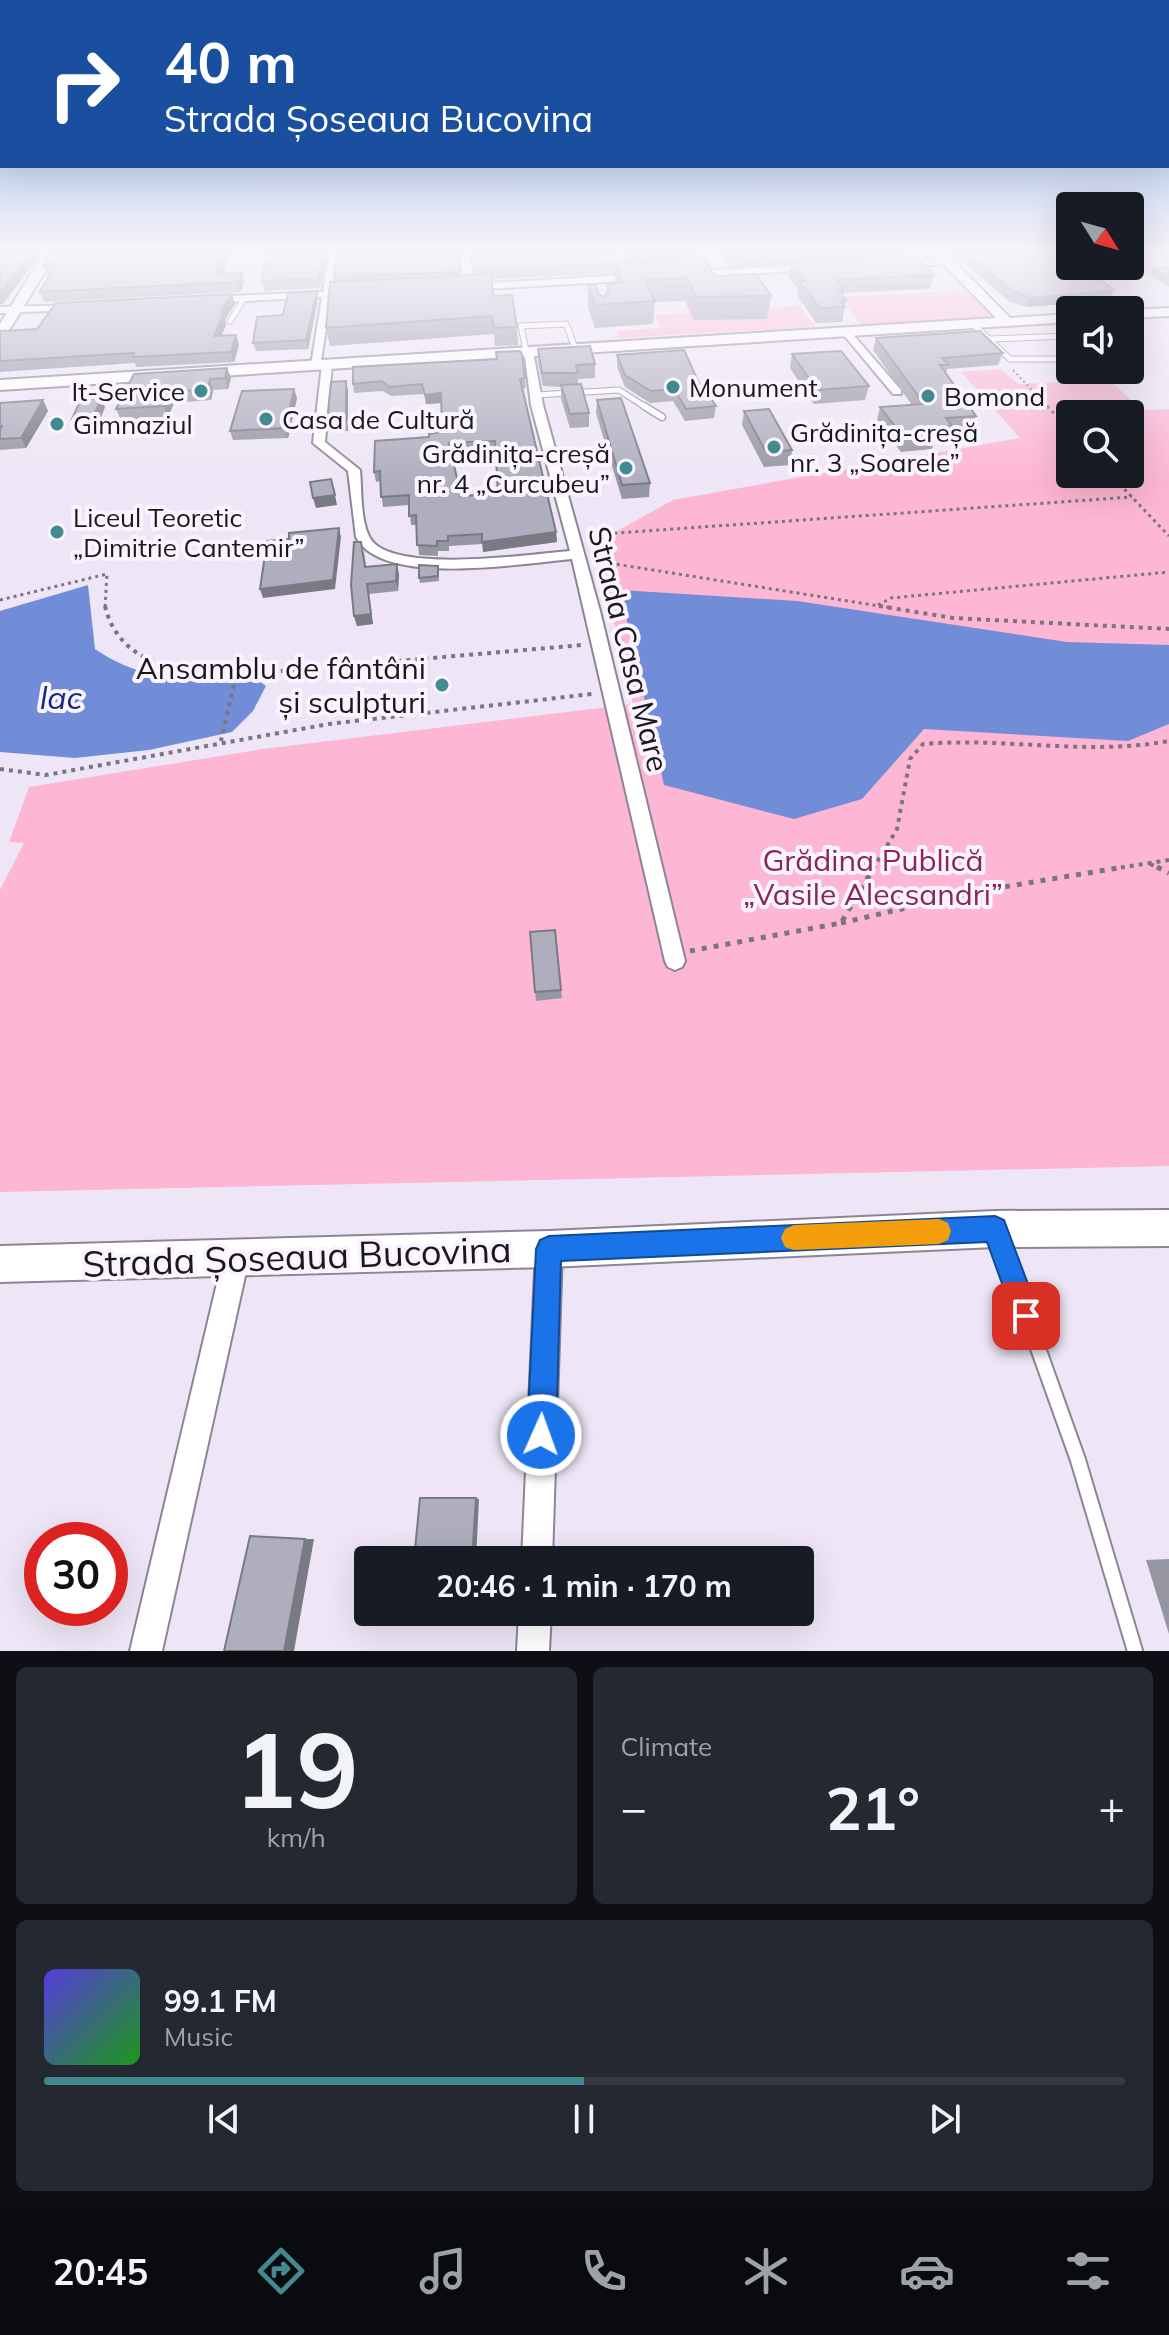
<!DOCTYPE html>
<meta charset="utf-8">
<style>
body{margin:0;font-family:Mulish,sans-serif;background:#242831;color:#f1f3f6;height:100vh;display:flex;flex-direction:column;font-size:30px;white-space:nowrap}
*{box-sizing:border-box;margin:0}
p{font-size:26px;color:#9ea1a6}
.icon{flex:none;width:44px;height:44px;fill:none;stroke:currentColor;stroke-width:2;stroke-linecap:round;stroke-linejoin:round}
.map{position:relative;height:1651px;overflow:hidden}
.details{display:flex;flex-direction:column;gap:16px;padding:16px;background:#0d0f14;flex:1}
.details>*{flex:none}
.guide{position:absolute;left:0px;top:0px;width:1170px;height:168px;box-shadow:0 8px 32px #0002;background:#1a4fa0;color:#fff;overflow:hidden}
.needle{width:52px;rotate:127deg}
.buttons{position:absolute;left:1056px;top:192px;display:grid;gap:16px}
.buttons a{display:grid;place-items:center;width:88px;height:88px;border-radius:8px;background:#171b24;box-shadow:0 8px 32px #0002;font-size:40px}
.speed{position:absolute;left:24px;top:1522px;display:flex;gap:16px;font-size:40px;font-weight:700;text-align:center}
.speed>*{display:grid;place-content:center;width:104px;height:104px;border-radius:50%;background:#171b24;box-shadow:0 8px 32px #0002;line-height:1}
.speed .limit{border:12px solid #d22;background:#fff;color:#111}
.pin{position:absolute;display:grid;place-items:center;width:68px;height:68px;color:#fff;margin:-34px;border-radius:16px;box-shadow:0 4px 12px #0006}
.me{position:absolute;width:88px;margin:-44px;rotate:2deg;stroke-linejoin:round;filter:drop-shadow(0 0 6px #0008)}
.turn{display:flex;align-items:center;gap:28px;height:168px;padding:0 32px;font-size:36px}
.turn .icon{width:104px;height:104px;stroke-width:2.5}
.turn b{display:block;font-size:56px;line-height:68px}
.big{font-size:60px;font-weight:700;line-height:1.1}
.details .widget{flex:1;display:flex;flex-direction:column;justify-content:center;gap:12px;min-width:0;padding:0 28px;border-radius:12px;background:#242831}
.details .dial{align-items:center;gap:0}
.dial b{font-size:104px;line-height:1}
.song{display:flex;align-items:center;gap:24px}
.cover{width:96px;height:96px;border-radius:12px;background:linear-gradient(135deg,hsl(250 70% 55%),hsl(120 70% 35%))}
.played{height:8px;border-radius:4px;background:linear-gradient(90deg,#428990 50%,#363941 50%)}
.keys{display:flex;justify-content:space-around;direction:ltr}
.heat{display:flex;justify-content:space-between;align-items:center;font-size:44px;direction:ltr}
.details .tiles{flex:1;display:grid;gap:16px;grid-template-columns:1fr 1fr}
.widget:last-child{grid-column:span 2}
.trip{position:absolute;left:354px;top:1546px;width:460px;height:80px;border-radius:8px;background:#171b24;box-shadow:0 8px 32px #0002;font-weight:700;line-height:80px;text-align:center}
.tabs{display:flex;height:128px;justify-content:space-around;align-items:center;background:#090b0e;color:#9ea1a6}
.tabs .icon{width:56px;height:56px}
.tabs .active{color:#428990}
.tabs b{font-size:36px;color:#f1f3f6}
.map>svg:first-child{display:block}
</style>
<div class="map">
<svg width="1169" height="1651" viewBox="0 0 1169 1651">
<rect width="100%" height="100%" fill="#eee6f6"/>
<g fill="#fdb6d3" fill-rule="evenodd">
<path d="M966,290L991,314L989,318L863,326L840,297Z"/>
<path d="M800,306L815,327L619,338L616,331L661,328L655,315Z"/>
<path d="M1000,369L1019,384L1110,380L1141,410L1169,409V1166L0,1192V890L24,843L9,842L29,787L263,749L633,704L596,543L673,500L1020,438L961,372ZM1070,414H1130V474H1070Z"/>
</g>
<g fill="#718dd8">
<path d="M88,585L95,649C141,681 203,686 259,681L266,686L253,711L232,732L149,750L75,758L0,752V611Z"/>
<path d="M620,590L797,601L1067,642L1169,645V724L1128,741L924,729L862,799L794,819L664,785Z"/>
</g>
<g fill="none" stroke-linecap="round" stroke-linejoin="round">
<defs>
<g id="service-far2">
<path d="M230,321L244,299"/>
<path d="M974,325L1010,359H1070"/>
<path d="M988,339L1070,336"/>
<path d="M526,351L521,326L566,324L575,348"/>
<path d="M536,395L619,390L647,408"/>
</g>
<path id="service-far1" d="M644,406L662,417"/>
<path id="service" d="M998,1236L1078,1460L1135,1651"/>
<g id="minor">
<path d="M329,253H337L332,291L350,290L355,293L331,297L320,367L311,365L322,297L208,303L203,300L208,297L323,292Z"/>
<path d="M461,253H469L474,284L624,275L615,253H623L632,275L642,277L638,280L468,290L463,287Z"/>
<path d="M948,259L951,264L899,267L895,264Z"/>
<path d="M814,265L817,270L691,277L687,274L691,271Z"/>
<path d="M78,305V309L75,310L0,313V307Z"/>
<path d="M843,330H849L901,390V394H893L843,334Z"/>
<path d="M524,349L533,351L543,405L600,611L685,961L682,967L675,970L668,967L665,961L572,559C524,563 382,588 356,537L348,471L313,443L322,364L327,361L332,364L325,442L360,470C362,490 360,520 370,538C391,575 532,554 570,551L531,405Z"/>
<path d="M549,1236L558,1240L562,1249L552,1560H522L536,1249L540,1240Z"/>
<path d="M236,1245L245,1249L249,1258L162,1651H130L223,1258L227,1249Z"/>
<path d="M519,1612H551L549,1651H517Z"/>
</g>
<path id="tertiary" d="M44,253H56L7,334L0,338V324Z"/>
<g id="secondary">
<path d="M933,253H946L1010,318L1070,314V322L0,390V380L996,318Z"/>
<path d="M1169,308V316L1130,318V310Z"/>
<path d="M1169,1210V1246L995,1247L549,1267L0,1282V1246L549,1231L995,1211Z"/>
</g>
</defs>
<use href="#service-far2" stroke="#8d8594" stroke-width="7"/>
<use href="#service-far1" stroke="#8d8594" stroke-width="9"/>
<use href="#service" stroke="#8d8594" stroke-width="18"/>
<use href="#minor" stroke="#8d8594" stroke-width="4"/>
<use href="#tertiary" stroke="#8d8594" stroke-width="4"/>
<use href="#secondary" stroke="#8d8594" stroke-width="4"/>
<g stroke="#7a7580" stroke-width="2" stroke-dasharray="2 3" stroke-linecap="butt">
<path d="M1072,305L1127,301"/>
<path d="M1013,370L1049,408"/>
</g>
<g stroke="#7a7580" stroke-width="3" stroke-dasharray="3 4" stroke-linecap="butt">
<path d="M1047,406L1070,430"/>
<path d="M1070,431L1063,435L1070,442"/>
<path d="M1110,474L1169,536"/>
<path d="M588,541L602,534L1132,497"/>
<path d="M596,561L892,608"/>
<path d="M0,600L107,574L105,608"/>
<path d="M878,605L891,598L1169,572"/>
</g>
<g stroke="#7a7580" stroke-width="4" stroke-dasharray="4 5" stroke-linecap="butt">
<path d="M105,606C119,666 183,674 236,675L221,741"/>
<path d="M879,606L953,618L1169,629"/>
<path d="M236,675L582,645"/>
<path d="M0,769L46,775L329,724L592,694L591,690"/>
<path d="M1150,864L1161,869"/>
<path d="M873,869L897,829L910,759L923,744C1005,737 1087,756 1169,741"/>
<path d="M1112,869L1169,860"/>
</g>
<g stroke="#7a7580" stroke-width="5" stroke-dasharray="5 7" stroke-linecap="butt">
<path d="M1157,867L1169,873"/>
<path d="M841,923L979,891L1124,867"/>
<path d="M690,951L841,923L874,867"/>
</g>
<use href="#service-far2" stroke="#fff" stroke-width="5"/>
<use href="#service-far1" stroke="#fff" stroke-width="6"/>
<use href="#service" stroke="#fff" stroke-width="14"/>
<use href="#minor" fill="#fff" fill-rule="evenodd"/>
<use href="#tertiary" fill="#fff" fill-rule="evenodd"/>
<use href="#secondary" fill="#fff" fill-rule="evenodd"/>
</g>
<g fill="#9696a3" fill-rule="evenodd">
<path d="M231,253L223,274L244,283L240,292L44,302L40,292L50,274H47L43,265Z"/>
<path d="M267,253H328L320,288L265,291L262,281Z"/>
<path d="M458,253L461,275L476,274L472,253H616L619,262H630L626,253H652L654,256L695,259L715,276L771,296L767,319L694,320L685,301L655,302L653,324L595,328L588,308V285L599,295L604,297L606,295L607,284L615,283V273L491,279L493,296L517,327L518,345L495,346L494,334L330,346L326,328L334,281V277Z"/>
<path d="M720,253H901L900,257L934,275L930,289L844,293L843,296L846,300L842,322L816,323L797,295L798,289L788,276L790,264L727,267Z"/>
<path d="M953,253H1062L1114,290L1110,300L1026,307L1009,301Z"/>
<path d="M1169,268V287L1150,275L1153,269Z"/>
<path d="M317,291L318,299L308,349L256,351L253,343L283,315Z"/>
<path d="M232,294L235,304L225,319L226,325L222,335L239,345L234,362L136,367L135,363L0,372V331L37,329Z"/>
<path d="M876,338L1003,353L998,365L947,369L946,374L976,416L972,428L951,430L948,438L935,440L932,449L901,452L877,420L880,407L912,405L873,350Z"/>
<path d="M538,349L595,364V378L578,379V384L589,413V427L570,428L561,399V387L543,386L538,363Z"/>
<path d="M792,354L869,386L865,400L814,404L790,368Z"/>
<path d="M617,355L698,381L716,406L714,418L685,421L673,401L650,403L625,387L617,367Z"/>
<path d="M353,367L525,378L526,388H523L556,532L557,542L483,552V544L449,546V551H438V556L419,555L416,525H411L409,505L383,507L380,481L376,482L374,472L429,437L442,432L441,403L426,404L424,394L391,396L383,391L354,393L353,384ZM495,451L498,494L461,496L451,453Z"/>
<path d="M134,374L231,378L228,389L213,390L211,400L174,403L168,417L121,420L116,409Z"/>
<path d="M346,381L348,390V431L329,432L327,422Z"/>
<path d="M294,389L297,398L288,438L233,440L230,431Z"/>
<path d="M43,400L48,411L26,448L0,450V403Z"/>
<path d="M597,400L650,483L649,497L622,499L596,413Z"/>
<path d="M105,407L97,427L76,428L72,419Z"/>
<path d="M744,411L792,450L790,465L764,467L742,425Z"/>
<path d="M364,552L366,567L399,574L398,591L369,594L373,624L357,626L354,616Z"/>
<path d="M438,566L439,581L420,583L419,578Z"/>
<path d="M530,932L561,990L562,998L536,1001Z"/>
<path d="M1169,1559V1634L1146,1560Z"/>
</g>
<g fill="#7a7a85">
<path d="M31,253H42L3,304H0V292Z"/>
<path d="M225,253H231L219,284L216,274Z"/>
<path d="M324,253H328L320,288L318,279Z"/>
<path d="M242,273L244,283L240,292L238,282Z"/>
<path d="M1114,290L1110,300L1026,307L1030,298Z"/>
<path d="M317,291L318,299L308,349L306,340Z"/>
<path d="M232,294L235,304L225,319L226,325L217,346L214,336L222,309Z"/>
<path d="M236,335L239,345L234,362L231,352Z"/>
<path d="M227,368L231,378L228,389L225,378Z"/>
<path d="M210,379L213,390L211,400L207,389Z"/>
<path d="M346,381L348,390V431L346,421Z"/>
<path d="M294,389L297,398L288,438L285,428Z"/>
<path d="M170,392L174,403L168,417L164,406Z"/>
<path d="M441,393L442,403L426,404L425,395Z"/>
<path d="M101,398L105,407L97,427L93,418Z"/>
<path d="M43,400L48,411L26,448L21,438Z"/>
<path d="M335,495L337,505L316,508L313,498Z"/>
<path d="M339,528L341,537L335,589L263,598L260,589Z"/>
<path d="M556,532L557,542L483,552L482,542Z"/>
<path d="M397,564L399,574L398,591L396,581Z"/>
<path d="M367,584L373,624L357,626L354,616Z"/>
<path d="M476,1498L479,1499L476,1560H472Z"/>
<path d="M305,1539H314L294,1651H284Z"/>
</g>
<g fill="#afaebe" stroke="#7a7a85" stroke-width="2" fill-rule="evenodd">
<path d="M0,253H31L0,292Z"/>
<path d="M50,253H225L216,274L242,273L238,282L40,292L56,264L43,265Z"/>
<path d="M267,253H324L318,279L262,281Z"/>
<path d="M337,253H458L461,272L334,277Z"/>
<path d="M473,253H615L619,262H615L616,264L476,270Z"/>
<path d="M631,253H652L654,256L691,253L695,259L635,262Z"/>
<path d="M726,253H828L728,257Z"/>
<path d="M967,253H1062L1070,258V266H1081L1114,290L1030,298L1012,291Z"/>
<path d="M914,256L934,275L836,280L844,290H839L846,300H840L845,307L819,308L799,281H806L790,262Z"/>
<path d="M704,258L715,276L756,274L771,296L696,297L687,278L645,280L655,301L595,305L588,285H595L599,295L604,297L609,292L607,284L622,283L615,262Z"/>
<path d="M1169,268V278L1153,269Z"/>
<path d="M491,274L493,296L512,295L517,327L494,328L492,316L326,328L330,282Z"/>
<path d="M317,291L306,340L253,343L257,317L283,315L288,293Z"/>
<path d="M232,294L222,309L223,315L214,336L236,335L231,352L133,357L134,353L0,361V331L37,329L56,303Z"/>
<path d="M980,331L1003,353L942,358L949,365H940L976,416L946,418L952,426L929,427L936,436L905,439L880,407L924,404L876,338Z"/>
<path d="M590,346L595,364L576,365L578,373H542L538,349Z"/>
<path d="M684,350L698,381L716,406L686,409L674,389L651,391L625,375L617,355Z"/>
<path d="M520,351L522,354L525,378L520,379L556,532L482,542V534L448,536V541H437V546L417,545L416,515L409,516V495L381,497L380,471L374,472L375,441L429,437V434L442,432L441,393L425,395L422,384L389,387L382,381L353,384V367L497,359L496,352ZM495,441L498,494L461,496L449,443Z"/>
<path d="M841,351L869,386L817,390L792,354Z"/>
<path d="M227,368L225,378L210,379L207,389L170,392L164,406L116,409L134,374Z"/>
<path d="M346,381V421L327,422L331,382Z"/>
<path d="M581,384L589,413L570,414L561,385Z"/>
<path d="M294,389L285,428L230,431L242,391Z"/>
<path d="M101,398L93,418L72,419L81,399Z"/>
<path d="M621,398L650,483L622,485L597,400Z"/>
<path d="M43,400L21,438L0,439V430L2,426H0V403Z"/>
<path d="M769,409L792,450L766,452L744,411Z"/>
<path d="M331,479L335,495L313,498L310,482Z"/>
<path d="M339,528L333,580L260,589L267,541L289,539V533Z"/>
<path d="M354,542H361L365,567L397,564L396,581L367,584L371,614L354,616L351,585Z"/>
<path d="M419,565L438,566V576L419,578Z"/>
<path d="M555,930L561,990L535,992L530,932Z"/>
<path d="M420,1498H476L472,1560H414Z"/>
<path d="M250,1536L305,1539L284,1651H224Z"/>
</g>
<linearGradient id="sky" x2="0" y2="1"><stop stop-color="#78a4e2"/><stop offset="0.52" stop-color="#f7f4fb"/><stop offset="1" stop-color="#f7f4fb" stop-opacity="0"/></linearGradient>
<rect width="1169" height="484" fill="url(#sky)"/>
<path fill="#1a73e8" stroke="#114b97" stroke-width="2" d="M995,1216L1004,1220L1040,1316L1036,1325L1026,1329L1017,1325L987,1242L561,1261L556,1435L551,1445L541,1450L531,1445L527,1435L536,1249L540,1240L549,1236Z"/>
<path fill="#f59e0b" d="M939,1219L948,1223L951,1231L948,1240L939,1244L794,1250L785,1247L781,1238L785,1229L794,1225Z"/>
<g fill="#428990" stroke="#faf4fe" stroke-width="3">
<circle cx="673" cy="387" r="8"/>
<circle cx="201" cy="391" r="8"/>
<circle cx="928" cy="396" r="8"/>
<circle cx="266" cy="419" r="8"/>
<circle cx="57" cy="424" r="8"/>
<circle cx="774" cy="447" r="8"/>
<circle cx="626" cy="468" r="8"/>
<circle cx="57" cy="532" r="8"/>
<circle cx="442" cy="685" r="8"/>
</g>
<g text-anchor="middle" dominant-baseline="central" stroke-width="8" stroke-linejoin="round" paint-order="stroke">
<g font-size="26" fill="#1a171d" stroke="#faf4fe" text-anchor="start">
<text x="689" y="387">Monument</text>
<text x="185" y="391" text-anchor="end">It-Service</text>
<text x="944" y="396">Bomond</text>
<text x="282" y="419">Casa de Cultură</text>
<text x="73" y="424">Gimnaziul</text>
<text x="790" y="432">Grădinița-creșă<tspan x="790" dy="30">nr. 3 „Soarele”</tspan></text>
<text x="610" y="453" text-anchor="end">Grădinița-creșă<tspan x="610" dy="30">nr. 4 „Curcubeu”</tspan></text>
<text x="73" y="517">Liceul Teoretic<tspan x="73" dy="30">„Dimitrie Cantemir”</tspan></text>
</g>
<g font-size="30" fill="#1a171d" stroke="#faf4fe">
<text transform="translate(629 649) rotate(76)">Strada Casa Mare</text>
</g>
<g font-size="30" fill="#1a171d" stroke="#faf4fe" text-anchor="end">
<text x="426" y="668">Ansamblu de fântâni<tspan x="426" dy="34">și sculpturi</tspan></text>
</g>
<g font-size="30" fill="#8a245a" stroke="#faf4fe">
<text x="873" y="860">Grădina Publică<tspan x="873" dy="34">„Vasile Alecsandri”</tspan></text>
</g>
<g font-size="32" font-style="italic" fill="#172b81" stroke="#faf4fe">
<text x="61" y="697">lac</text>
</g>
<g font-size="36" fill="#1a171d" stroke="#faf4fe">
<text transform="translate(297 1256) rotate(-2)">Strada Șoseaua Bucovina</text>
</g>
</g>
</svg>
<div class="buttons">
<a><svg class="needle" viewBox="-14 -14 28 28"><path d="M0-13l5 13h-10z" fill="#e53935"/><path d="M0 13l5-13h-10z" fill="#9ea1a6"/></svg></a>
<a><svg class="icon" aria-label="sound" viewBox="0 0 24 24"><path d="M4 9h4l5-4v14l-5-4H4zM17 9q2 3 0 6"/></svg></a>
<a><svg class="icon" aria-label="search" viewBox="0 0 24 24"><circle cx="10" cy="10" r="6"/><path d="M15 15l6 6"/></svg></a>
</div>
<div class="speed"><div class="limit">30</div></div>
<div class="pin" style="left:1026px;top:1316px;background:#d93025"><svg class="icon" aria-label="arrive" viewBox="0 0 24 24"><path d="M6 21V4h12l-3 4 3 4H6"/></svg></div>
<svg class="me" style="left:541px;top:1435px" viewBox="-20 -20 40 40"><circle r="17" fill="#1a73e8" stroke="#fff" stroke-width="3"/><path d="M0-11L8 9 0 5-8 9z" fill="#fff"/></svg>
<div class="trip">20:46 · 1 min · 170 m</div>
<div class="guide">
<div class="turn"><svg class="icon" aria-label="right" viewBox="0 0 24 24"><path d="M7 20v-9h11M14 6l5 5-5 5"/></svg><div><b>40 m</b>Strada Șoseaua Bucovina</div></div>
</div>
</div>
<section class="details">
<div class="tiles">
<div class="widget dial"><b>19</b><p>km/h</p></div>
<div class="widget"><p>Climate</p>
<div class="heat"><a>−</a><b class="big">21°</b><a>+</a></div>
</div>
<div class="widget">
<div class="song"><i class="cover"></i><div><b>99.1 FM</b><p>Music</p></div></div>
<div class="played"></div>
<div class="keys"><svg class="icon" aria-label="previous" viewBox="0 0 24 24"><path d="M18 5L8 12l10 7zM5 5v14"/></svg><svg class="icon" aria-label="pause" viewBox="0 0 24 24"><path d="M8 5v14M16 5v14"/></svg><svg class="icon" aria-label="next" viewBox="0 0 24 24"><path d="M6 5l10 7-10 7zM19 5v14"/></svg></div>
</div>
</div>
</section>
<nav class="tabs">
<b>20:45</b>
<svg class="icon active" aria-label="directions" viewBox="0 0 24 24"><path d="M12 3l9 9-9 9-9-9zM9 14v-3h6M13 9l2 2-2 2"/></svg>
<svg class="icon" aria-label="music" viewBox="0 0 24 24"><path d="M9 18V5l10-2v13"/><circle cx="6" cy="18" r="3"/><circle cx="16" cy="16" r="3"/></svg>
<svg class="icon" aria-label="phone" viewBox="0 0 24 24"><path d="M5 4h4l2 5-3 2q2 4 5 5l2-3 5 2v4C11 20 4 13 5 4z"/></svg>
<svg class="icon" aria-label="climate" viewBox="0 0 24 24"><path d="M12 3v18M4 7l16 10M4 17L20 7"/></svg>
<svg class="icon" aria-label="car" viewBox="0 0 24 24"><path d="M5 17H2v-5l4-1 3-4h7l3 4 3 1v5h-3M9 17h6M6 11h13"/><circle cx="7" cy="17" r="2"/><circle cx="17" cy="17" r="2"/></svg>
<svg class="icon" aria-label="filters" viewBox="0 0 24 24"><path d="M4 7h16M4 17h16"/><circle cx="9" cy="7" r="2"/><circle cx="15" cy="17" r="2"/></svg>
</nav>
